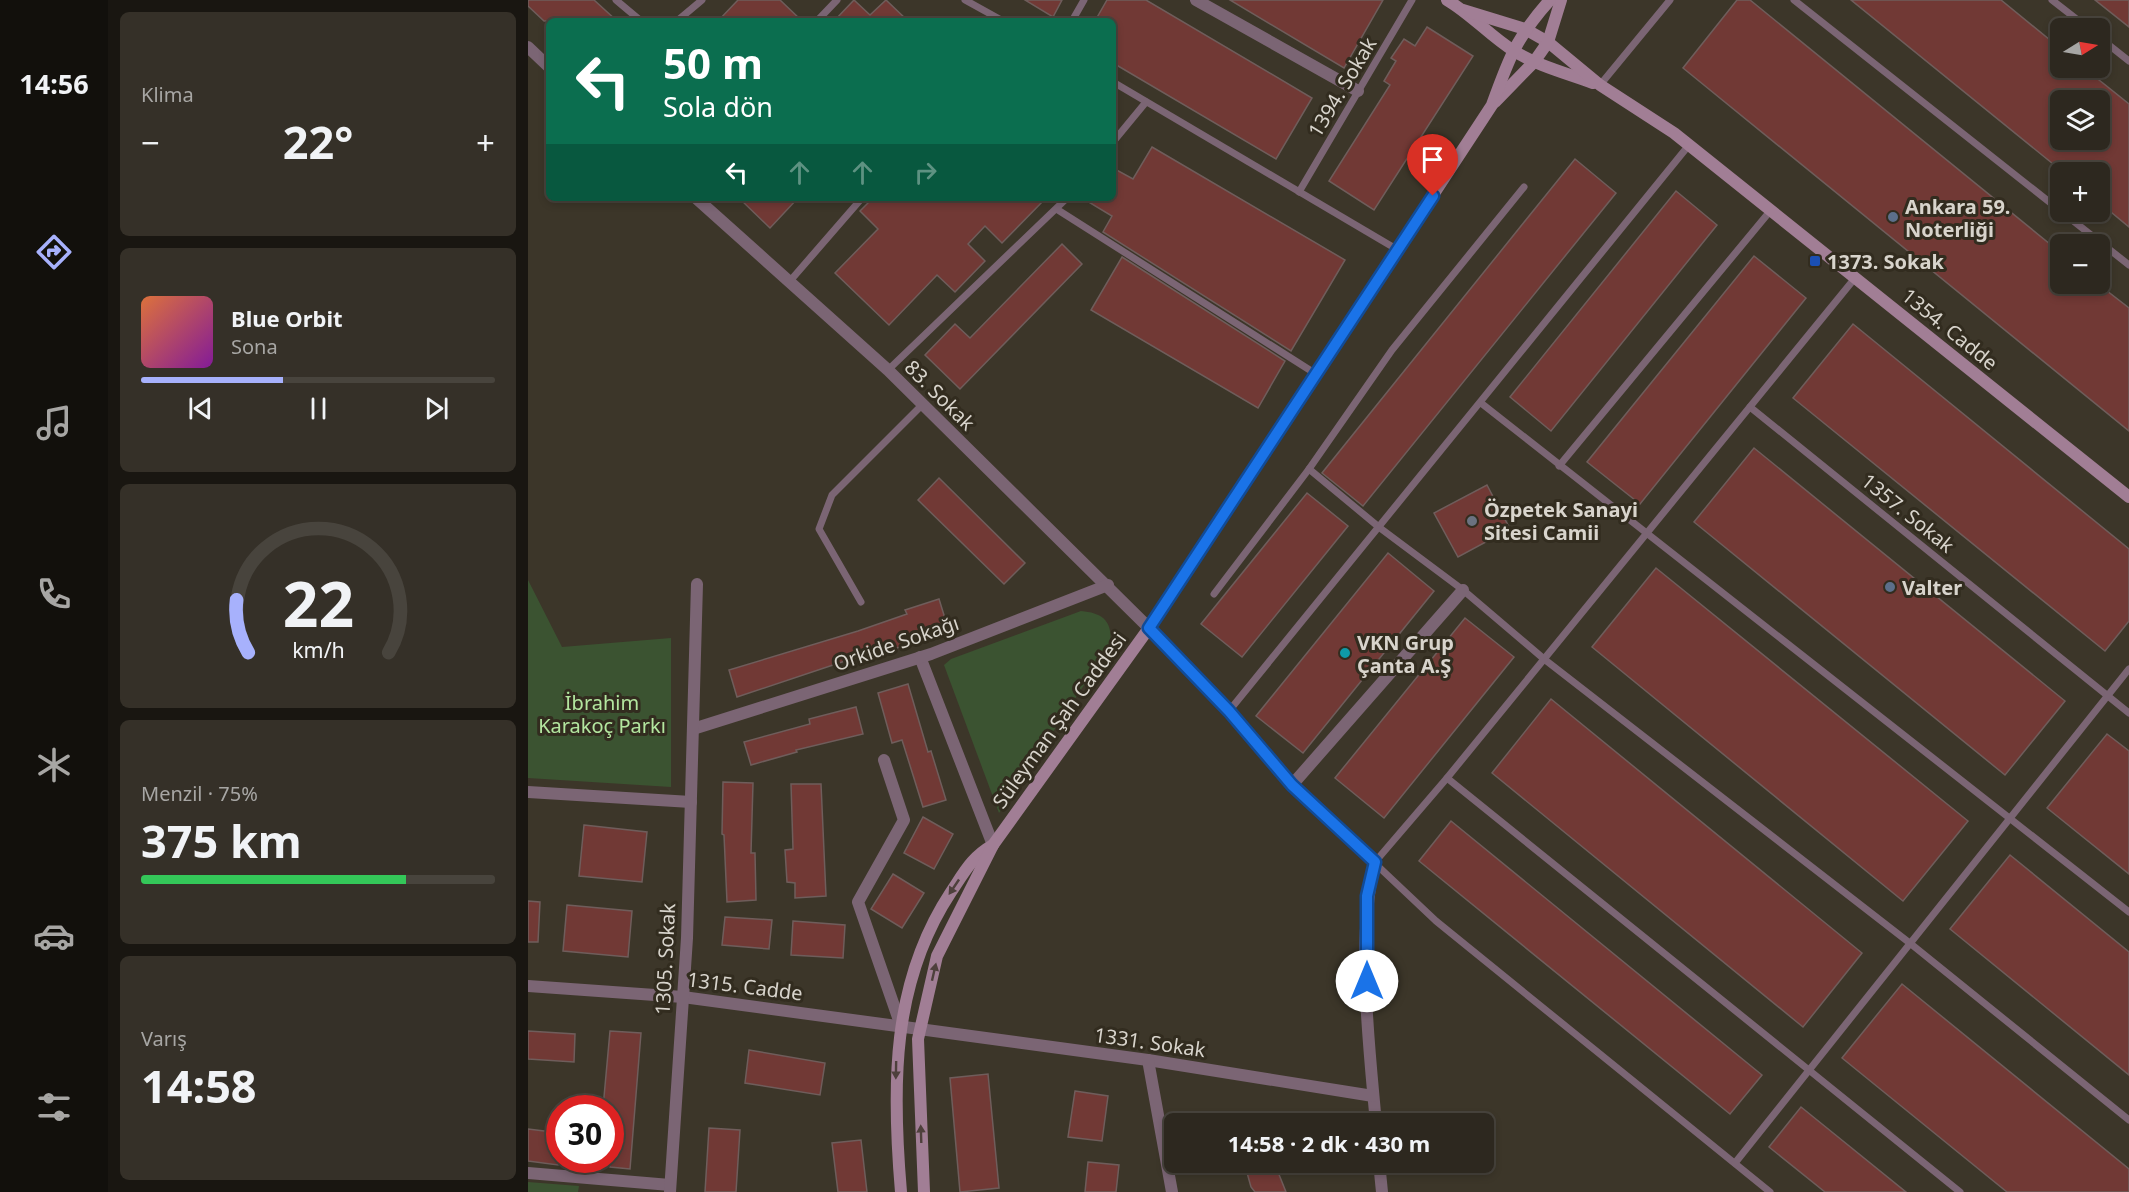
<!DOCTYPE html>
<html lang="tr">
<meta charset="utf-8">
<style>
body{margin:0;font-family:"Noto Sans",sans-serif;background:#353028;color:#f1f3f6;height:100vh;display:flex;flex-direction:column;font-size:22px;white-space:nowrap}
*{box-sizing:border-box;margin:0}
p{font-size:20px;color:#a7a6a4}
.icon{flex:none;width:33px;height:33px;fill:none;stroke:currentColor;stroke-width:2;stroke-linecap:round;stroke-linejoin:round}
.map{position:relative;flex:1;overflow:hidden}
.side{display:flex;flex-direction:column;gap:12px;padding:12px;background:#191611;width:420px}
.side>*{flex:none}
.top-card{position:absolute;left:18px;top:18px;width:570px;height:183px;border-radius:9px;box-shadow:0 3px 9px #0003,0 0 0 2px #48443d;background:#0b6e4f;color:#fff;overflow:hidden}
.needle{width:39px;rotate:79deg}
.fabs{position:absolute;left:1522px;top:18px;display:grid;gap:12px}
.fabs a{display:grid;place-items:center;width:60px;height:60px;border-radius:9px;background:#2d281f;box-shadow:0 3px 9px #0003,0 0 0 2px #48443d;font-size:30px}
.speed{position:absolute;left:18px;top:1095px;display:flex;gap:12px;font-size:30px;font-weight:700;text-align:center}
.speed>*{display:grid;place-content:center;width:78px;height:78px;border-radius:50%;background:#2d281f;box-shadow:0 3px 9px #0003,0 0 0 2px #48443d;line-height:1}
.speed .limit{border:9px solid #d22;background:#fff;color:#111}
.pin{position:absolute;display:grid;place-items:center;width:51px;height:51px;color:#fff;margin:-62px -26px;border-radius:50% 50% 50% 0;rotate:-45deg;box-shadow:0 0 6px #0007}
.pin .icon{rotate:45deg}
.me{position:absolute;width:66px;margin:-33px;rotate:0deg;stroke-linejoin:round;filter:drop-shadow(0 0 4px #0008)}
.turn{display:flex;align-items:center;gap:21px;height:126px;padding:0 18px;font-size:27px}
.turn .icon{width:78px;height:78px;stroke-width:2.5}
.turn b{display:block;font-size:42px;line-height:51px}
.lanes{display:flex;align-items:center;height:57px;padding:0 18px;background:#0003;justify-content:center;gap:30px;direction:ltr}
.lanes .off{opacity:.35}
.big{font-size:45px;font-weight:700;line-height:1.1}
.side .card{flex:1;display:flex;flex-direction:column;justify-content:center;gap:9px;min-width:0;padding:0 21px;border-radius:9px;background:#353028}
.side .dial{align-items:center;gap:0}
.dial svg{height:156px;overflow:visible;fill:none;stroke:#48443d;stroke-width:7;stroke-linecap:round;text-anchor:middle}
.dial text{fill:#f1f3f6;stroke:none}
.song{display:flex;align-items:center;gap:18px}
.cover{width:72px;height:72px;border-radius:9px;background:linear-gradient(135deg,hsl(20 70% 55%),hsl(290 70% 35%))}
.played{height:6px;border-radius:3px;background:linear-gradient(90deg,#a7b1fc 40%,#48443d 40%)}
.keys{display:flex;justify-content:space-around;direction:ltr}
.heat{display:flex;justify-content:space-between;align-items:center;font-size:33px;direction:ltr}
.charge{height:9px;border-radius:4px;background:linear-gradient(90deg,#34c759 75%,#48443d 0)}
.trip{position:absolute;left:636px;top:1113px;width:330px;height:60px;border-radius:9px;background:#2d281f;box-shadow:0 3px 9px #0003,0 0 0 2px #48443d;font-weight:700;line-height:60px;text-align:center}
main{display:flex;flex:1;min-height:0}
.dock{display:flex;flex-direction:column;width:108px;justify-content:space-around;align-items:center;background:#12100c;color:#a7a6a4}
.dock .icon{width:42px;height:42px}
.dock .active{color:#a7b1fc}
.dock b{font-size:27px;color:#f1f3f6}
.map>svg:first-child{display:block}
</style>
<main>
<nav class="dock">
<b>14:56</b>
<svg class="icon active" aria-label="directions" viewBox="0 0 24 24"><path d="M12 3l9 9-9 9-9-9zM9 14v-3h6M13 9l2 2-2 2"/></svg>
<svg class="icon" aria-label="music" viewBox="0 0 24 24"><path d="M9 18V5l10-2v13"/><circle cx="6" cy="18" r="3"/><circle cx="16" cy="16" r="3"/></svg>
<svg class="icon" aria-label="phone" viewBox="0 0 24 24"><path d="M5 4h4l2 5-3 2q2 4 5 5l2-3 5 2v4C11 20 4 13 5 4z"/></svg>
<svg class="icon" aria-label="climate" viewBox="0 0 24 24"><path d="M12 3v18M4 7l16 10M4 17L20 7"/></svg>
<svg class="icon" aria-label="car" viewBox="0 0 24 24"><path d="M5 17H2v-5l4-1 3-4h7l3 4 3 1v5h-3M9 17h6M6 11h13"/><circle cx="7" cy="17" r="2"/><circle cx="17" cy="17" r="2"/></svg>
<svg class="icon" aria-label="filters" viewBox="0 0 24 24"><path d="M4 7h16M4 17h16"/><circle cx="9" cy="7" r="2"/><circle cx="15" cy="17" r="2"/></svg>
</nav>
<section class="side">
<div class="card"><p>Klima</p>
<div class="heat"><a>−</a><b class="big">22°</b><a>+</a></div>
</div>
<div class="card">
<div class="song"><i class="cover"></i><div><b>Blue Orbit</b><p>Sona</p></div></div>
<div class="played"></div>
<div class="keys"><svg class="icon" aria-label="previous" viewBox="0 0 24 24"><path d="M18 5L8 12l10 7zM5 5v14"/></svg><svg class="icon" aria-label="pause" viewBox="0 0 24 24"><path d="M8 5v14M16 5v14"/></svg><svg class="icon" aria-label="next" viewBox="0 0 24 24"><path d="M6 5l10 7-10 7zM19 5v14"/></svg></div>
</div>
<div class="card dial"><svg viewBox="0 0 100 80">
<path d="M14 69A42 42 0 1 1 86 69"/>
<path d="M14 69A42 42 0 0 1 8 42" stroke="#a7b1fc"/>
<text x="50" y="56" font-size="32" font-weight="700">22</text>
<text x="50" y="72" font-size="11">km/h</text>
</svg></div>
<div class="card"><p>Menzil · 75%</p><b class="big">375 km</b><div class="charge"></div></div>
<div class="card"><p>Varış</p><b class="big">14:58</b></div>
</section>
<div class="map">
<svg width="1601" height="1192" viewBox="0 0 1601 1192">
<rect width="100%" height="100%" fill="#3c3629"/>
<g fill="#3b5331">
<path d="M0,580L34,647L143,638V787L0,778Z"/>
<path d="M553,611C576,613 585,622 582,646L471,813L416,665L423,659Z"/>
<path d="M0,1182L51,1186L50,1192H0Z"/>
</g>
<g fill="#713935" stroke="#6f5d5b" stroke-width="1.5" fill-rule="evenodd">
<path d="M0,0H66L89,21H16L0,6Z"/>
<path d="M210,0H252L274,21H190Z"/>
<path d="M326,0L342,15L358,0L380,21H306Z"/>
<path d="M497,0H534L525,17Z"/>
<path d="M579,0H618L784,98L748,159L585,63V21H567Z"/>
<path d="M702,0H855L816,68Z"/>
<path d="M1209,0H1222L1533,253V284H1570L1601,308V431L1155,68Z"/>
<path d="M1323,0H1473L1533,49V68H1556L1601,104V227L1572,203V172H1535ZM1533,100H1572V140H1533Z"/>
<path d="M1567,0H1601V27Z"/>
<path d="M899,27L945,56L846,210L801,181L862,85L856,81L868,61L863,58L876,39L887,46Z"/>
<path d="M624,147L817,260L763,351L575,232L584,216L554,198H585V168L605,179Z"/>
<path d="M1047,159L1088,193L835,506L794,473Z"/>
<path d="M1148,191L1189,225L1023,431L982,397Z"/>
<path d="M211,198H270L242,228Z"/>
<path d="M345,198H518L474,243L457,226L440,244L457,261L427,292L409,275L361,325L307,273L350,229L332,211Z"/>
<path d="M534,244L554,264L432,389L397,355L427,324L442,338Z"/>
<path d="M1226,256L1278,298L1112,504L1059,462Z"/>
<path d="M594,257L757,361L730,408L563,310Z"/>
<path d="M1325,324L1601,549V621L1577,651L1265,398Z"/>
<path d="M1226,448L1537,701L1477,775L1166,522Z"/>
<path d="M411,478L497,563L476,584L390,500Z"/>
<path d="M959,485L982,529L930,557L906,513Z"/>
<path d="M779,493L820,526L714,657L673,624Z"/>
<path d="M860,553L906,591L775,753L728,716Z"/>
<path d="M1128,568L1440,821L1375,901L1064,647Z"/>
<path d="M411,599L420,628L379,640L380,644L349,655L347,651L209,697L201,670L330,631L379,614L377,610Z"/>
<path d="M937,618L986,657L856,818L807,778Z"/>
<path d="M380,684L400,752L403,751L418,800L395,807L374,740L364,743L350,693Z"/>
<path d="M1023,699L1334,953L1275,1027L964,773Z"/>
<path d="M328,707L335,734L268,750L269,752L223,765L216,742L282,724L281,719Z"/>
<path d="M1579,734L1601,751V874L1519,808Z"/>
<path d="M195,782L225,783L223,853H227L228,900L199,902L196,835L194,834Z"/>
<path d="M263,784H293L298,896L267,898V883L259,882L257,850L265,849Z"/>
<path d="M395,817L425,834L406,869L376,853Z"/>
<path d="M923,821L1234,1075L1202,1114L891,861Z"/>
<path d="M56,825L119,832L114,882L51,876Z"/>
<path d="M1482,855L1601,952V1075L1422,929Z"/>
<path d="M365,874L396,893L374,928L343,909Z"/>
<path d="M0,901L12,902L10,942H0Z"/>
<path d="M39,905L104,911L100,957L35,951Z"/>
<path d="M197,917L244,920L241,949L194,945Z"/>
<path d="M265,921L317,925L315,958L263,955Z"/>
<path d="M1374,984L1601,1169V1192H1479L1314,1058Z"/>
<path d="M0,1031L47,1034L46,1062L0,1059Z"/>
<path d="M82,1031L113,1033L102,1169L82,1167V1108H75Z"/>
<path d="M221,1050L297,1063L292,1095L217,1083Z"/>
<path d="M460,1074L471,1188L432,1192L422,1078Z"/>
<path d="M547,1091L580,1096L574,1141L540,1137Z"/>
<path d="M1273,1107L1378,1192H1297L1241,1147Z"/>
<path d="M181,1128L212,1130L208,1192H177Z"/>
<path d="M0,1129L32,1133L30,1165L0,1161Z"/>
<path d="M333,1140L339,1192H310L304,1143Z"/>
<path d="M560,1162L591,1165L588,1192H557Z"/>
<path d="M716,1162H746L758,1192H727L723,1187Z"/>
</g>
<g fill="none" stroke-linecap="round" stroke-linejoin="round">
<g stroke="#7b6574" stroke-width="7">
<path d="M88,0L113,21"/>
<path d="M437,0L475,21"/>
<path d="M1266,0L1601,265"/>
<path d="M1524,0L1560,28"/>
<path d="M149,21L174,0"/>
<path d="M289,21L309,0"/>
<path d="M544,21L556,0"/>
<path d="M1572,38L1601,61"/>
<path d="M585,82L870,250"/>
<path d="M1072,85L1142,0"/>
<path d="M585,142L618,102"/>
<path d="M771,192L884,0"/>
<path d="M530,210L788,374"/>
<path d="M262,281L334,198"/>
<path d="M360,370L539,198"/>
<path d="M953,403L1601,912"/>
<path d="M1222,407L1601,713"/>
<path d="M1031,466L1243,210"/>
<path d="M781,469L852,528L935,590L1016,659L1383,944L1601,1120"/>
<path d="M686,594L781,469L864,350L996,187"/>
<path d="M333,602L291,529L304,495L393,406"/>
<path d="M621,628L701,711L764,785L908,921L1242,1192"/>
<path d="M701,711L1161,145"/>
<path d="M919,778L1432,1192"/>
<path d="M847,862L919,778L1327,278"/>
<path d="M1207,1163L1601,669"/>
</g>
<g stroke="#7b6574" stroke-width="12">
<path d="M668,0L830,91"/>
<path d="M0,47L21,67"/>
<path d="M168,198L360,370L621,628"/>
<path d="M392,657L465,845"/>
<path d="M165,729L403,654L580,585"/>
<path d="M356,760L376,820L330,902L373,1026"/>
<path d="M764,785L935,590"/>
<path d="M0,792L163,802"/>
<path d="M847,862C828,940 841,1043 848,1124"/>
<path d="M0,986L155,997L620,1060L845,1096"/>
<path d="M620,1060L644,1192"/>
<path d="M851,1162L854,1192"/>
<path d="M0,1173L142,1185"/>
<path d="M142,1192L159,938L169,584"/>
</g>
<g stroke="#a17e95" stroke-width="12">
<path d="M919,0C943,14 962,36 986,51C1010,66 1038,73 1065,83"/>
<path d="M935,10L997,29L1020,42L1072,85L1146,133L1601,497"/>
<path d="M967,102L1006,62L1020,42L1033,0"/>
<path d="M373,1192C364,1087 363,983 423,892C437,871 444,857 465,845"/>
<path d="M396,1192L390,1039L409,956L465,845L621,628L964,105C981,58 988,38 1022,0"/>
</g>
</g>
<defs><path id="oneway-solid" d="M-6-.8H1V-3.2L6.5 0L1 3.2V.8H-6Z" transform="scale(1.5)"/></defs>
<g fill="#4e403c">
<use href="#oneway-solid" transform="translate(426 887) rotate(124)"/>
<use href="#oneway-solid" transform="translate(406 972) rotate(-77)"/>
<use href="#oneway-solid" transform="translate(368 1070) rotate(91)"/>
<use href="#oneway-solid" transform="translate(393 1134) rotate(-92)"/>
</g>
<g fill="none" stroke-linecap="round" stroke-linejoin="round">
<defs>
<path id="route" d="M839,981V896L847,862L764,785L701,711L621,628L905,196"/>
</defs>
<use href="#route" stroke="#114b97" stroke-width="15"/>
<use href="#route" stroke="#1a73e8" stroke-width="10"/>
</g>
<g fill="#5c6f8a" stroke="#322c1f" stroke-width="2">
<circle cx="1365" cy="217" r="6"/>
<circle cx="1362" cy="587" r="6"/>
</g>
<rect fill="#1a4fb4" stroke="#322c1f" stroke-width="2" x="1281" y="255" width="12" height="12" rx="3"/>
<circle fill="#6b7280" stroke="#322c1f" stroke-width="2" cx="944" cy="521" r="6"/>
<circle fill="#0f9aa8" stroke="#322c1f" stroke-width="2" cx="817" cy="653" r="6"/>
<g text-anchor="middle" dominant-baseline="central" stroke-width="6" stroke-linejoin="round" paint-order="stroke">
<g font-size="20" fill="#d8d4cc" stroke="#322c1f">
<text transform="translate(814 87) rotate(-59)">1394. Sokak</text>
<text transform="translate(1422 329) rotate(39)">1354. Cadde</text>
<text transform="translate(412 395) rotate(45)">83. Sokak</text>
<text transform="translate(1380 513) rotate(39)">1357. Sokak</text>
<text transform="translate(368 643) rotate(-19)">Orkide Sokağı</text>
<text transform="translate(531 720) rotate(-54)">Süleyman Şah Caddesi</text>
<text transform="translate(137 959) rotate(-87)">1305. Sokak</text>
<text transform="translate(217 986) rotate(7)">1315. Cadde</text>
<text transform="translate(622 1042) rotate(8)">1331. Sokak</text>
</g>
<g font-size="20" font-weight="bold" fill="#d8d4cc" stroke="#322c1f" text-anchor="start">
<text x="1377" y="206">Ankara 59.<tspan x="1377" dy="23">Noterliği</tspan></text>
<text x="1299" y="261">1373. Sokak</text>
<text x="956" y="509">Özpetek Sanayi<tspan x="956" dy="23">Sitesi Camii</tspan></text>
<text x="1374" y="587">Valter</text>
<text x="829" y="642">VKN Grup<tspan x="829" dy="23">Çanta A.Ş</tspan></text>
</g>
<g font-size="20" fill="#b3e69f" stroke="#322c1f">
<text x="74" y="702">İbrahim<tspan x="74" dy="23">Karakoç Parkı</tspan></text>
</g>
</g>
</svg>
<div class="fabs">
<a><svg class="needle" viewBox="-14 -14 28 28"><path d="M0-13l5 13h-10z" fill="#e53935"/><path d="M0 13l5-13h-10z" fill="#a7a6a4"/></svg></a>
<a><svg class="icon" aria-label="layers" viewBox="0 0 24 24"><path d="M12 4l9 5-9 5-9-5zM3 14l9 5 9-5"/></svg></a>
<a>+</a>
<a>−</a>
</div>
<div class="speed"><div class="limit">30</div></div>
<div class="pin" style="left:905px;top:196px;background:#d93025"><svg class="icon" aria-label="arrive" viewBox="0 0 24 24"><path d="M6 21V4h12l-3 4 3 4H6"/></svg></div>
<svg class="me" style="left:839px;top:981px" viewBox="-20 -20 40 40"><circle r="19" fill="#fff"/><path d="M0-13L10 11 0 6-10 11z" fill="#1a73e8"/></svg>
<div class="trip">14:58 · 2 dk · 430 m</div>
<div class="top-card">
<div class="turn"><svg class="icon" aria-label="left" viewBox="0 0 24 24"><path d="M17 20v-9H6M10 6l-5 5 5 5"/></svg><div><b>50 m</b>Sola dön</div></div>
<div class="lanes"><svg class="icon" aria-label="left" viewBox="0 0 24 24"><path d="M17 20v-9H6M10 6l-5 5 5 5"/></svg><svg class="icon off" aria-label="ahead" viewBox="0 0 24 24"><path d="M12 20V5M6 11l6-6 6 6"/></svg><svg class="icon off" aria-label="ahead" viewBox="0 0 24 24"><path d="M12 20V5M6 11l6-6 6 6"/></svg><svg class="icon off" aria-label="right" viewBox="0 0 24 24"><path d="M7 20v-9h11M14 6l5 5-5 5"/></svg></div>
</div>
</div>
</main>
